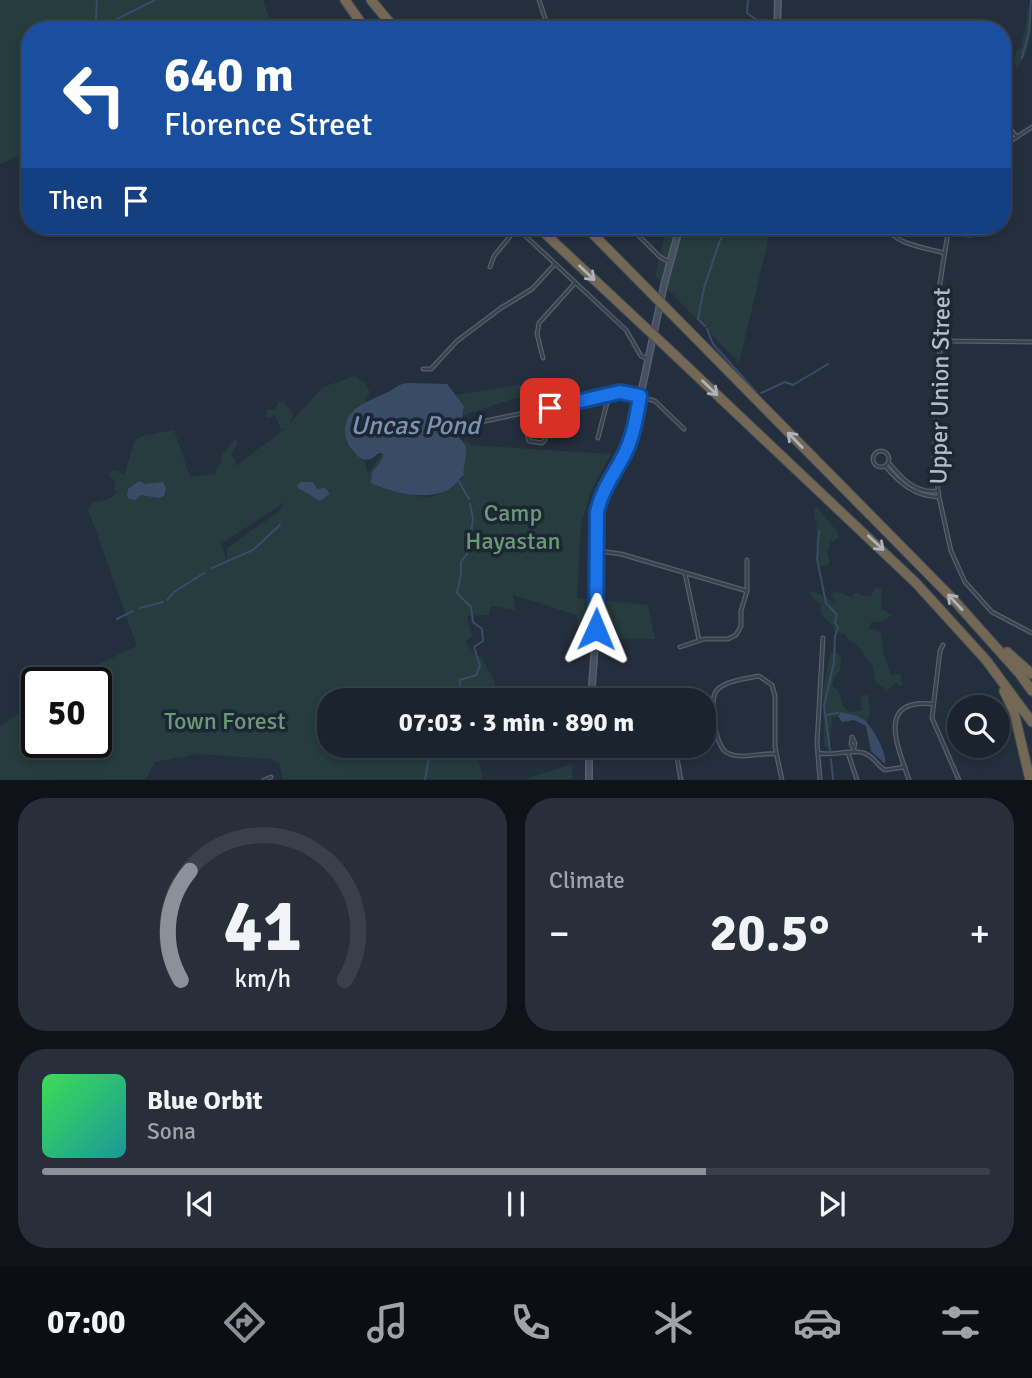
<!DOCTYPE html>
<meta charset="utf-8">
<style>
body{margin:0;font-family:Signika,sans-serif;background:#282f3a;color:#f1f3f6;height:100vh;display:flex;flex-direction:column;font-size:26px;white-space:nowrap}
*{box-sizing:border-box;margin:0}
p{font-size:23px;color:#a0a4aa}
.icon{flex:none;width:38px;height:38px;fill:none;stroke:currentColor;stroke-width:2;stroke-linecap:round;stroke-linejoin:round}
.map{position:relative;height:780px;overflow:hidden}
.panel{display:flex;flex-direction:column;gap:18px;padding:18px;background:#0f1319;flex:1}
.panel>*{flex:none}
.guide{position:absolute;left:21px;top:21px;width:990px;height:214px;border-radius:28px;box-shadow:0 4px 10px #0003,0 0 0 2px #39404a;background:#1a4fa0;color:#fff;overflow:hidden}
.tools{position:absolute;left:947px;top:695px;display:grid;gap:14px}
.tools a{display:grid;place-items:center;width:63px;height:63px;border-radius:50%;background:#1b232e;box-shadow:0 4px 10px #0003,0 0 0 2px #39404a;font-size:35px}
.speed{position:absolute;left:21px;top:667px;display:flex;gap:14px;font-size:35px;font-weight:700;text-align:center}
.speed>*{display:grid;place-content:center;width:91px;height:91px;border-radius:50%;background:#1b232e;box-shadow:0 4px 10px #0003,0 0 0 2px #39404a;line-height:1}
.speed .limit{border:4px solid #111;border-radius:10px;background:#fff;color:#111}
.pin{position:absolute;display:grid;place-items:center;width:60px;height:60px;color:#fff;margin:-30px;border-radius:14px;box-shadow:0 4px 10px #0006}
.me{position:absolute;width:77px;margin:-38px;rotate:1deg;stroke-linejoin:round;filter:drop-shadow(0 0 5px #0008)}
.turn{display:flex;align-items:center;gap:24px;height:147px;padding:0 28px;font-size:32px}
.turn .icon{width:91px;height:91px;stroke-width:2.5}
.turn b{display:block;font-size:49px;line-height:60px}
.then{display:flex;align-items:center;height:66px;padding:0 28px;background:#0003;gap:14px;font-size:26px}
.big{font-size:52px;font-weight:800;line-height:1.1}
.panel .tile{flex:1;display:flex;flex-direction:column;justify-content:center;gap:10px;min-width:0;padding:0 24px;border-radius:28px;background:#282f3a}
.panel .dial{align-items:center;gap:0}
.dial svg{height:182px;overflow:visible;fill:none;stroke:#39404a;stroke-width:7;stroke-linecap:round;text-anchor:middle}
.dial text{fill:#f1f3f6;stroke:none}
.song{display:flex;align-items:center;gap:21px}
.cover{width:84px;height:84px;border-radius:10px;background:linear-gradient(135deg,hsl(130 70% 55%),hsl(180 70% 35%))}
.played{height:7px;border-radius:4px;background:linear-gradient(90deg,#8c9099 70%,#39404a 70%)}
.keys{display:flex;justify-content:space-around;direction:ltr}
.heat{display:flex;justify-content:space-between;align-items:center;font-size:38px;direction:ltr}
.panel .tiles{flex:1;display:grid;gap:18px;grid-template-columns:1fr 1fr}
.tile:last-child{grid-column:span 2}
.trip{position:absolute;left:317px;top:688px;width:399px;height:70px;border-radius:28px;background:#1b232e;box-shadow:0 4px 10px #0003,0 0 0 2px #39404a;font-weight:800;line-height:70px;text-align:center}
.tab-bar{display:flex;height:112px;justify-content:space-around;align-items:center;background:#0b0e12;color:#a0a4aa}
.tab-bar .icon{width:49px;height:49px}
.tab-bar .on{color:#8c9099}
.tab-bar b{font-size:32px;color:#f1f3f6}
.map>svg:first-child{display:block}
</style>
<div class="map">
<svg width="1032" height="780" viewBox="0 0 1032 780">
<rect width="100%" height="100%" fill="#242f3e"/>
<g fill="#263c3f" fill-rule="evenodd">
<path d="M0,0H263L273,30H30V151L0,164Z"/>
<path d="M1030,0H1032C1032,24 1032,54 1016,68L1014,61L1016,51L1022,47C1022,34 1029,23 1026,11L1031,6Z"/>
<path d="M667,226H777L770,233L739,363L655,276Z"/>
<path d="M355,376L366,384L370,393C364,408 349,411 345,430L352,452L364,460L368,474L381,455L385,456L375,485L383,489L429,498L448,490L458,478L464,476V442L467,440L471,445L611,454L591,491L581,524L577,598L648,605L655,639L578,638L577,615L513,595L515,610L491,606L489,615L467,616L472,637L465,641L476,656L481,657L495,682L492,700H329V746H475L483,779H283L279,763L272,759L197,754L155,762L146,779L0,780V727L37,700V742H96V682H59L137,646L88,509L92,503L109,499L117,492L114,489L116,482L109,475L112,471L116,470L124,475L135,440L143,436L174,430L190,477L216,474L215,472L221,462L222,455L236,438L237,444L231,455L236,461V466L286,428L281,429L275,416L267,418L266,410H274L279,401H283L293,414L290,423L323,387ZM285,502L278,512L227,548V561L221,544Z"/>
<path d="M547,381L546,394L512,399L463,415L464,406L454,395Z"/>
<path d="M817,507L839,534L838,538L831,542L827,553L830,562L826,566L818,565L816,542L818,532L814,515L815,508Z"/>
<path d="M875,587L882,590L881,609L892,615L883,621L870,623L869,629L878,630L881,634L884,655L891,675L900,674L903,684L901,686L896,683L888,690L876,683L872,664C865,659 864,651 858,646C853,641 849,641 845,634L835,632L833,626L821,614L820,603L813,598L810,592H816L835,603L831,594L834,591L852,597L855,593L867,597L872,595Z"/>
<path d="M835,652L841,656L840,670L834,678L832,685L839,692L843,706L849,712L862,710L860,697L868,694L870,713L867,723L862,718L839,713L838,716L832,718L830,750L824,746L823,691L830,655Z"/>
<path d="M572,764V779H526Z"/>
</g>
<g fill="#394c67">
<path d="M408,383L447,384L464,406L462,418L457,426L459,438C473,448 462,462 464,475C458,479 455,486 448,490C428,501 391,493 371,483L372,473L383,458V454L379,453L371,459L364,460C346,450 337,427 354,410C363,402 378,397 388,392C396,388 398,384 408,383Z"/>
<path d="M139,481L145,484L163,482L166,488L164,496L159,498L141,495L135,500L129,499L127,496L128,489Z"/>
<path d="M300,482H313L317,489L325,488L330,494L320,501L298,488L297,486Z"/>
<path d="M841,712C848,714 857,715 863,719C872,726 888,754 885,764L871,751L866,726L854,720L842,722L838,716Z"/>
</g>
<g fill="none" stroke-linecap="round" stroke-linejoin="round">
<g stroke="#394c67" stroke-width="2">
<path d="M97,0L96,20L103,26L155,0"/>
<path d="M748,0L747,13L764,25L774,26"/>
<path d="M781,26L785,27V30"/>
<path d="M1022,58L1029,32L1031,0"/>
<path d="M705,326L698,319L704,288L720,240L732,226"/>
<path d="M707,329L713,344L756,392"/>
<path d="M761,393L785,382L793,385L828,364"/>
<path d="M458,480L469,499"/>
<path d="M819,531L817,559L826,603L837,615L835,622L838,628L835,636L834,662L824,706L830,750"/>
<path d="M212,568L253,550L280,525"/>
<path d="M167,600L174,592L204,573"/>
<path d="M140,608L163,602"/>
<path d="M117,619L133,611"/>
<path d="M445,700L459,694L460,680L476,675L480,666L474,647L483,641L482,629L473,622L471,607L457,593L461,574V562L469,551L473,518L470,504"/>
<path d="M826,715L838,713"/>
<path d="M831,759L833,780"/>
<path d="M425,780L431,746"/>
</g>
<defs>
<g id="street">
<path d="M539,0L549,30"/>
<path d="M1003,121L1017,137"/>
<path d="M1003,146L1032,127"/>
<path d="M629,226L660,257L670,262"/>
<path d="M883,226C898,245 922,247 944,253"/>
<path d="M949,226L938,296L940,357L934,458L939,497L951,551L965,582L992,612L1032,633"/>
<path d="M947,233L970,235L977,226"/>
<path d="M490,267L494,256L517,228L626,330L641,356L648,359"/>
<path d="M940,341L1032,342"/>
<path d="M543,358L537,334L539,323L575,283"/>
<path d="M423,369H431L457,341L501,308L532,289L555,264"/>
<path d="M522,413L529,441L542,443L545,440L539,410"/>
<path d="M476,423L624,392L655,401L684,429"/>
<path d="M598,438L609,395"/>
<circle cx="881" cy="459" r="8"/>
<path d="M889,463C902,479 916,494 938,491"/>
<path d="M885,466C900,483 914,496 938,497"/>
<path d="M599,551L621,554L747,591"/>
<path d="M685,573L699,640"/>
<path d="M943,645L940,651L932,718L959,780"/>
<path d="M680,647L704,639H728L736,635L741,626V611L747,591V560"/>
<path d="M668,746L677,758L681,780"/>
<path d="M854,748L855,743L852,737L851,744L855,752"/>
<path d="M818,753C833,757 855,747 868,755C875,759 878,766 885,770L905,767"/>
<path d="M848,753L857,780"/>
<path d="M776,754C761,752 739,761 726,752C715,745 708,700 717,690C725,681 747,678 759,676L772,685L775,696V747L782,780"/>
<path d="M264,780L271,777"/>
<path d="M820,780L817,743L823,638"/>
<path d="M909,780C898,747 875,698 933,704"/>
</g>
<g id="secondary">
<path d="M777,30L778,0"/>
<path d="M591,700L596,629L597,512C603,482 623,460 633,431L664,285L680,226"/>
<path d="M589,780V746"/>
</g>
<g id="highway">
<path d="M345,0L366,30"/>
<path d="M371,0L396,30"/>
<path d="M537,226L648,330"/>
<path d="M585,226L654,296"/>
<path d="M671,313L952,598L1019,673L1032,691"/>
<path d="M660,341L916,583L986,660L1032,722"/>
<path d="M1007,652L1032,674"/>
<path d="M1004,691L1014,712L1030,780"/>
</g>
</defs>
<use href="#street" stroke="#565f6c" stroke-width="5"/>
<use href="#secondary" stroke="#565f6c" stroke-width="8"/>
<use href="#highway" stroke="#434c59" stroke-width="11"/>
<use href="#street" stroke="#38414e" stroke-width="2.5"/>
<use href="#secondary" stroke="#465061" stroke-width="5"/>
<use href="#highway" stroke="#746855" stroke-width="9"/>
<defs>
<g id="highway-bridge">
<path d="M654,296L671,313"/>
<path d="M648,330L660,341"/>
</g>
</defs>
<use href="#highway-bridge" stroke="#434c59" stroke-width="11" stroke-linecap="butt"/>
<use href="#highway-bridge" stroke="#746855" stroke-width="9"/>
</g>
<defs><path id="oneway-shaft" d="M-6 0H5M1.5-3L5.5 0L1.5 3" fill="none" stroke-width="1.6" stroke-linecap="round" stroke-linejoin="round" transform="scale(1.75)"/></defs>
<g stroke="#aeb4bd">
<use href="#oneway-shaft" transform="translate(587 273) rotate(43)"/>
<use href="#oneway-shaft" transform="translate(710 388) rotate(44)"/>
<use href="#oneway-shaft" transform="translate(795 440) rotate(-134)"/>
<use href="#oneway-shaft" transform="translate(876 543) rotate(43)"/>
<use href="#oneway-shaft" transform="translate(955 602) rotate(-133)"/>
</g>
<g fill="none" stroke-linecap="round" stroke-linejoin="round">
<defs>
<path id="route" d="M550,408L620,392L640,396C637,414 634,433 626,451C616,472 602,488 597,512L596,629"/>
</defs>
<use href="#route" stroke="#114b97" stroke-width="18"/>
<use href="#route" stroke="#1a73e8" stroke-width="12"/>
</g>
<g text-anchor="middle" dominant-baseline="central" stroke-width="7" stroke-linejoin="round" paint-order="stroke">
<g font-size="24" fill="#b4bcc9" stroke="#1d2633">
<text transform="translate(940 386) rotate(-89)">Upper Union Street</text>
</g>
<g font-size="24" fill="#6b9a76" stroke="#1d2633">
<text x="513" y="513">Camp<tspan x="513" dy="28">Hayastan</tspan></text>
<text x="225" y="721">Town Forest</text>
</g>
<g font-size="26" font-style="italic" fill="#7c92b1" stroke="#1d2633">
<text x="415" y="426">Uncas Pond</text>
</g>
</g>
</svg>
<div class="tools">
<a><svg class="icon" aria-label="search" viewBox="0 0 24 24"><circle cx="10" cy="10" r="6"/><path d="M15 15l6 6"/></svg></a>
</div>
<div class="speed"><div class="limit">50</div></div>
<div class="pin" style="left:550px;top:408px;background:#d93025"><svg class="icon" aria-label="arrive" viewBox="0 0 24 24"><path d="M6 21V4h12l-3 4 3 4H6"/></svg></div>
<svg class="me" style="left:596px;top:629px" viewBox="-20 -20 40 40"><path d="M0-17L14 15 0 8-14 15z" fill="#1a73e8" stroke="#fff" stroke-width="4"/></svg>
<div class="trip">07:03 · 3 min · 890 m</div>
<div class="guide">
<div class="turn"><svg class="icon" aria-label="left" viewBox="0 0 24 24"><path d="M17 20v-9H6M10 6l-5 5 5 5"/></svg><div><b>640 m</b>Florence Street</div></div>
<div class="then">Then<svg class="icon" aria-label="arrive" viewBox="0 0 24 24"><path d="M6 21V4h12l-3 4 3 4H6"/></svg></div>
</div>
</div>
<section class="panel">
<div class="tiles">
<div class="tile dial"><svg viewBox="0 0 100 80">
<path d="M14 69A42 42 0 1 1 86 69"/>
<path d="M14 69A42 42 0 0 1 18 21" stroke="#8c9099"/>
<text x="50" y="56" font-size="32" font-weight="700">41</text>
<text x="50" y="72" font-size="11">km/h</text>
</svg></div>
<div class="tile"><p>Climate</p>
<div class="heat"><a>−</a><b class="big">20.5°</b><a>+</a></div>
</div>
<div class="tile">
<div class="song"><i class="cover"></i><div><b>Blue Orbit</b><p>Sona</p></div></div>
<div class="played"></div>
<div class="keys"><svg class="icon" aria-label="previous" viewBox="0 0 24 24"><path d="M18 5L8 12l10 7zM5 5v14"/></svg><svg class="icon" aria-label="pause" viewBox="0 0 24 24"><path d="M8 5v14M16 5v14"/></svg><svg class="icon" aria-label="next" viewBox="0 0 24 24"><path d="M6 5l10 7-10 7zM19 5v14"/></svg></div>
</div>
</div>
</section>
<nav class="tab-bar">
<b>07:00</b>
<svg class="icon on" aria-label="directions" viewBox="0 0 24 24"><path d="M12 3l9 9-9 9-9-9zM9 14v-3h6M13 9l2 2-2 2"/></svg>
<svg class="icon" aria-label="music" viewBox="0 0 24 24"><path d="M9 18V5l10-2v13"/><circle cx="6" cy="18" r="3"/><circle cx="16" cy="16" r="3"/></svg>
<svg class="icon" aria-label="phone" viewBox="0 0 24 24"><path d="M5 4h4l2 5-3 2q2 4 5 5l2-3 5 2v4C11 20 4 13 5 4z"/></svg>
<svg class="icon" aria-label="climate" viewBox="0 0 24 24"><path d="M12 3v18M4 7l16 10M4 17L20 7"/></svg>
<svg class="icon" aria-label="car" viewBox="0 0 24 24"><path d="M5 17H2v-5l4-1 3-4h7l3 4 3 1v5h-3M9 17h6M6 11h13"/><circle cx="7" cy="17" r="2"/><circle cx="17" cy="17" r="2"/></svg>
<svg class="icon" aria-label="filters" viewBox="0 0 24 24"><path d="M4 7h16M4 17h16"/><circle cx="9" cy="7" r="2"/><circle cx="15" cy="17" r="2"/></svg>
</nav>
